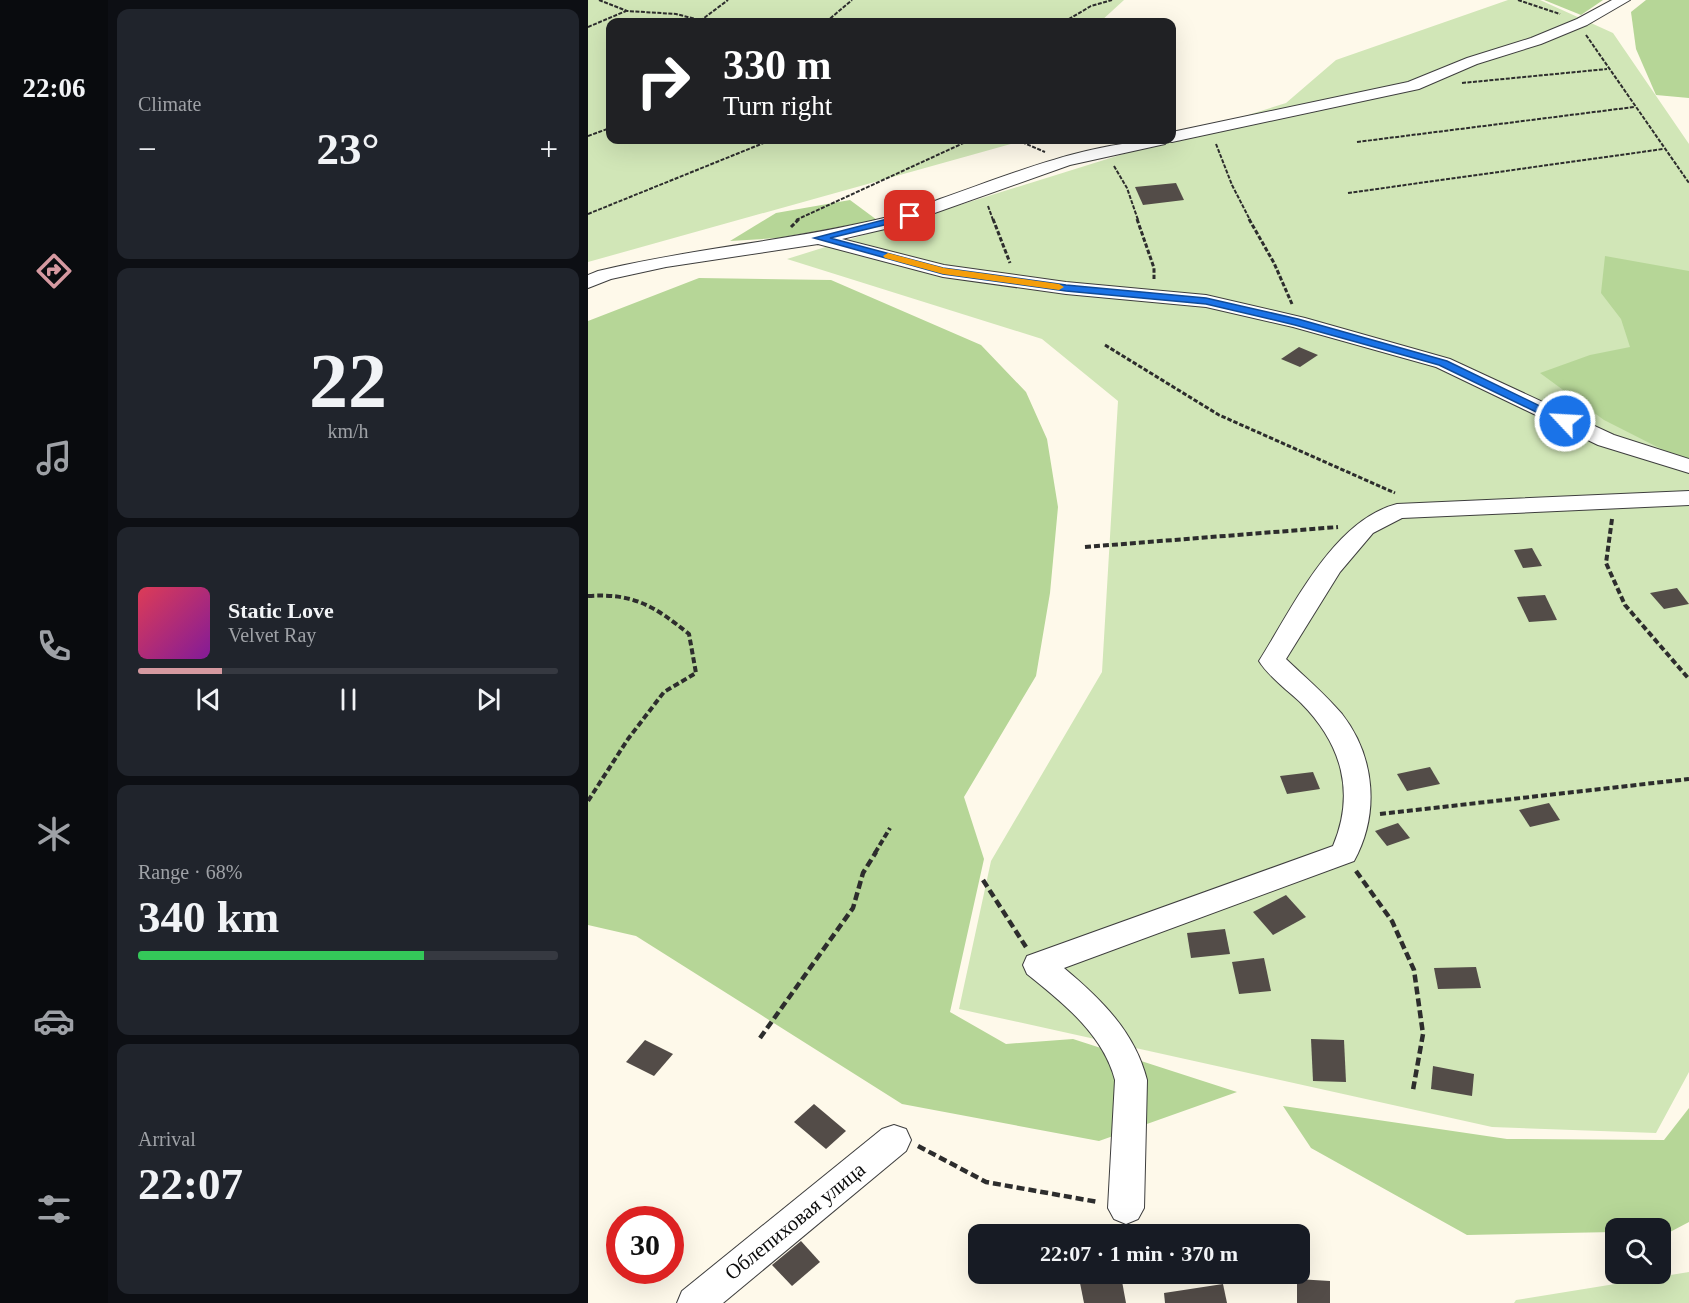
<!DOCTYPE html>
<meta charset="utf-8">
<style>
body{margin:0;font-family:Georgia,serif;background:#20242c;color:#f1f3f6;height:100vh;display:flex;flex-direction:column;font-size:22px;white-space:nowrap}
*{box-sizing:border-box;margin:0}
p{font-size:20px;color:#9ea1a6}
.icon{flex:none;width:33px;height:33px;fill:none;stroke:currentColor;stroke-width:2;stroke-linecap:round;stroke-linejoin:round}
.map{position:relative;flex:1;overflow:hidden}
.drawer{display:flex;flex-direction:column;gap:9px;padding:9px;background:#0d0f14;width:480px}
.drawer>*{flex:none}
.hud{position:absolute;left:18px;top:18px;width:570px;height:126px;border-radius:12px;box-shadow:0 6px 24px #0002;background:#202124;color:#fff;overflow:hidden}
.fabs{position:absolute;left:1017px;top:1218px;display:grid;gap:12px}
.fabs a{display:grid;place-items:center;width:66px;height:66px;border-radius:12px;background:#171b24;box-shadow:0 6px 24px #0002;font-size:30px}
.speed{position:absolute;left:18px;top:1206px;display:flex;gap:12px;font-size:30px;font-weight:700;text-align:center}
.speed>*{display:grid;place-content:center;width:78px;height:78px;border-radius:50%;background:#171b24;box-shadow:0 6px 24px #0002;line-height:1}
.speed .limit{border:9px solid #d22;background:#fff;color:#111}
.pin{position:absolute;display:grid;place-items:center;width:51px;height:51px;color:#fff;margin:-26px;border-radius:12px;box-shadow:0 3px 9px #0006}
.me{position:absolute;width:66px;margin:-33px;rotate:295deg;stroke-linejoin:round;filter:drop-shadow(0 0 4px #0008)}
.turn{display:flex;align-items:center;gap:21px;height:126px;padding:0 18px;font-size:27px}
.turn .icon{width:78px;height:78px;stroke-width:2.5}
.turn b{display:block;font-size:42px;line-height:51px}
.big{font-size:45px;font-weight:700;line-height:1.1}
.drawer .widget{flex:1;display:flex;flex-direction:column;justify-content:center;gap:9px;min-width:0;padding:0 21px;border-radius:12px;background:#20242c}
.drawer .dial{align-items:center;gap:0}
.dial b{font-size:78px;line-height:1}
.song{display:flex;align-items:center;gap:18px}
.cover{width:72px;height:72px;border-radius:9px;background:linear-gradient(135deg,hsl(350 70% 55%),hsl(290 70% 35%))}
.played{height:6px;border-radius:3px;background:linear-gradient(90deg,#d599a0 20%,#363941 20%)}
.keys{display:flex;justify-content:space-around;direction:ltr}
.heat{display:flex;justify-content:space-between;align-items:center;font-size:33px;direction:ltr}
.charge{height:9px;border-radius:4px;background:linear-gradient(90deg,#34c759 68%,#363941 0)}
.trip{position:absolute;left:380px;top:1224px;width:342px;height:60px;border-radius:12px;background:#171b24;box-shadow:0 6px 24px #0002;font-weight:700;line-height:60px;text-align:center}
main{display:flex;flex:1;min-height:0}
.menu{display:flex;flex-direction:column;width:108px;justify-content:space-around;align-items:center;background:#090b0e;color:#9ea1a6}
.menu .icon{width:42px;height:42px}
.menu .on{color:#d599a0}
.menu b{font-size:27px;color:#f1f3f6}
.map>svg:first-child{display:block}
</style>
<main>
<nav class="menu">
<b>22:06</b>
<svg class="icon on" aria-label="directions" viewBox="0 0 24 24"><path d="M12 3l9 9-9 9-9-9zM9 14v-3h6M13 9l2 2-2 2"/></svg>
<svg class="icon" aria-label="music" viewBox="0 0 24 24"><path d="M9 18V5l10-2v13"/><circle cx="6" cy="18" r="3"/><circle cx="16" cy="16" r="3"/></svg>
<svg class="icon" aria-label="phone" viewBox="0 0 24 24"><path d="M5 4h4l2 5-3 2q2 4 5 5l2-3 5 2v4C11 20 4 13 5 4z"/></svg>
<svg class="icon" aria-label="climate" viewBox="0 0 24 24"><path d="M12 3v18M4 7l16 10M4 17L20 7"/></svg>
<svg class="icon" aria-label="car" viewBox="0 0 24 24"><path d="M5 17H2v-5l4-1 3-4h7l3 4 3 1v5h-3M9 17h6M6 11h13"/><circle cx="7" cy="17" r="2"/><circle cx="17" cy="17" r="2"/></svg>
<svg class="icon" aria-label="filters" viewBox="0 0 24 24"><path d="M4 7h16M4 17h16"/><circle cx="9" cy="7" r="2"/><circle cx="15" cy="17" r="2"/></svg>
</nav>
<section class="drawer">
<div class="widget"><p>Climate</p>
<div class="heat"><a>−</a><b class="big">23°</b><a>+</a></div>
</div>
<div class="widget dial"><b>22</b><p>km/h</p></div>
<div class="widget">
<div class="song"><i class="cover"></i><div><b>Static Love</b><p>Velvet Ray</p></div></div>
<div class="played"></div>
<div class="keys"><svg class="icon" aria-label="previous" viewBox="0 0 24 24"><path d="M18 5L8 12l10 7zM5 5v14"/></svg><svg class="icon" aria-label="pause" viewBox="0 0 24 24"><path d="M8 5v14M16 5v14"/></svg><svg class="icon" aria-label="next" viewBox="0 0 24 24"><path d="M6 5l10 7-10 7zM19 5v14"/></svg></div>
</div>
<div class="widget"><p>Range · 68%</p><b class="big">340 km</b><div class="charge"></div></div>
<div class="widget"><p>Arrival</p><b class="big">22:07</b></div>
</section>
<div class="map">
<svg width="1101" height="1303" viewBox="0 0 1101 1303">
<rect width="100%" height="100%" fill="#fef9ea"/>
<g fill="#d1e6b7">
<path d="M0,0H536L512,22H22V140H437L0,262Z"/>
<path d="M920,0H952L1025,33L1101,144V1072L1068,1133L904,1127L371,1009L403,861L514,672L530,401L454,339L199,259L698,103L748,60Z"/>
<path d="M1101,1272V1303H926L928,1300Z"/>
</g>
<g fill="#b6d697">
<path d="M956,0H1015L993,15Z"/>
<path d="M1058,0H1101V98L1068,95L1048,49L1043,12Z"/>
<path d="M262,200L289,220L190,238L142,241L188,213Z"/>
<path d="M1017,256L1101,271V459L1089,457L1016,420L952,373L1002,355L1042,347L1033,319L1013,293Z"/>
<path d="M111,278L243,280L393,345L438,392L459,439L470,507L462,593L448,676L376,797L396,859L362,1012L418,1044L485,1039L649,1092L511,1141L314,1104L48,936L0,925V321Z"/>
<path d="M695,1106L919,1139L1076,1140L1101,1108V1222L1082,1232H1073L1072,1228H1028L1027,1232L879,1235L723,1148Z"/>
</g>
<g fill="#534c48">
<path d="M588,183L596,200L555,205L547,187Z"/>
<path d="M711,347L730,355L712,367L693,359Z"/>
<path d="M944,548L954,566L935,568L926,550Z"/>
<path d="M1089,588L1101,604L1076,609L1062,593Z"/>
<path d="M957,595L969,620L941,622L929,597Z"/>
<path d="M842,767L852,784L819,791L809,774Z"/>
<path d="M725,772L732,789L699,794L692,776Z"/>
<path d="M961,803L972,820L942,827L931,810Z"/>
<path d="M810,823L822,838L799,846L787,831Z"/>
<path d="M698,895L718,917L685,935L665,912Z"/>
<path d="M637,929L642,954L603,958L599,933Z"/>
<path d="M676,958L683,991L651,994L644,962Z"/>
<path d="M888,967L893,988L850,989L846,968Z"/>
<path d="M723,1039L756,1040L758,1082L725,1081Z"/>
<path d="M57,1040L85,1054L66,1076L38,1062Z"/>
<path d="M845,1066L886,1074L884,1096L843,1089Z"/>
<path d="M226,1104L258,1131L238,1149L206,1122Z"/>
<path d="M213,1241L232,1262L204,1286L184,1265Z"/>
<path d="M533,1276L538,1303H496L492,1283Z"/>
<path d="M709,1279L742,1281V1303H709Z"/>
<path d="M635,1284L639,1303H577L576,1293Z"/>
</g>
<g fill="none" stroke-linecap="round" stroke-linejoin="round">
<defs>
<g id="street">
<path d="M1024,0H1042L999,25L953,44L889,64L831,89L584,142L579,141L577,144L482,165L310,226L254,239L356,265L478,282L618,295L717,318L862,359L1026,435L1101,459V473L1010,445L848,367L705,327L618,307L478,294L355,277L230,244L78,267L23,279L0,288V275L10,271C105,248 202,241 296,218C315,214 333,206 352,199C427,173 503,140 584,140V132L820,82L879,58L943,38L989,19Z"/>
<path d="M1101,491V505L814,518L785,533L752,572L698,659C717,677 737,694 754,714C787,756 792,814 766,861L476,968C513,999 547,1032 559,1080L556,1208L550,1219L538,1224L526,1219L520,1208L527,1080C515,1034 474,1002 439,974L435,965L439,956L745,846C768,792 753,743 713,703C699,690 681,677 671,661C704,609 745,520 809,504Z"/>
<path d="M306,1125L318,1129L323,1140L318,1151L135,1303H89L94,1291L294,1129Z"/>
</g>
</defs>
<use href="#street" stroke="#3e3e3e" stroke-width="2"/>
<g stroke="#2d2d2d" stroke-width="2" stroke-dasharray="4 1.5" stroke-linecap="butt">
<path d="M11,0L39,11L88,14L119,22"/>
<path d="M930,0L972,14"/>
<path d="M112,21L140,0"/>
<path d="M238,22L264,0"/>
<path d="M476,22L503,6L524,0"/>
<path d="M0,27L38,11"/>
<path d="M998,35L1101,183"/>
<path d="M874,83L1019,69"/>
<path d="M0,136L22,128"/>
<path d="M429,140L457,152"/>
<path d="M769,142L1046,107"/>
<path d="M628,144L644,185L662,220"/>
<path d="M526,166L539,188L550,220"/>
<path d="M760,193L1075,149"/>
<path d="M400,206L405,220"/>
<path d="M0,214L183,140"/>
<path d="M208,220L382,140"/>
</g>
<g stroke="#2d2d2d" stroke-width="3" stroke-dasharray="4.5 2" stroke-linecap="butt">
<path d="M405,219L422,263"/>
<path d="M549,219L566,268V279"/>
<path d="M661,219L686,263L704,304"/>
<path d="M203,227L211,219"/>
<path d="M517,345L631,415L807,493"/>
</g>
<g stroke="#2d2d2d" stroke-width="4" stroke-dasharray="6 3" stroke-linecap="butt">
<path d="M1024,519L1018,563L1037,605L1101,679"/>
<path d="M497,547L750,527"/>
<path d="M0,596C46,593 66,606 101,634L108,673L76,692L40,739L0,801"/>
<path d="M792,814L1101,779"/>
<path d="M287,853L302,828"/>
</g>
<g stroke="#2d2d2d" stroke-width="4.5" stroke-dasharray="8 4" stroke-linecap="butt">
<path d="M768,871L804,921L826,970L835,1034L825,1090"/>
<path d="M395,880L438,947"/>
<path d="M172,1038L265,908L275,873L288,852"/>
<path d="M330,1146L398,1182L510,1202"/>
</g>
<use href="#street" fill="#fff" fill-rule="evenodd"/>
</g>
<path fill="#1a73e8" stroke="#114b97" stroke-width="1.5" d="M322,213L327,216L325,218L242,238L355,268L478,285L618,298L710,319L859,361L983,421L973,424L851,365L707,325L618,304L478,291L355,274L226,238Z"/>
<path fill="#f59e0b" d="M300,253L356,268L471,284L476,287L471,290L355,274L297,258L295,256Z"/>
<g text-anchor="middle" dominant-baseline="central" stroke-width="6" stroke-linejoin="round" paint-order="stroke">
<g font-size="21" fill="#0b0b0b" stroke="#fff">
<text transform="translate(207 1221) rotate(-39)">Облепиховая улица</text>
</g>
</g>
</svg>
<div class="fabs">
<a><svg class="icon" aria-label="search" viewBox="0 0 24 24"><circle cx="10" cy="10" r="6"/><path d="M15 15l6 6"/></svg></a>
</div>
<div class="speed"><div class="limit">30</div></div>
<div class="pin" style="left:322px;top:216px;background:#d93025"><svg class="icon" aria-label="arrive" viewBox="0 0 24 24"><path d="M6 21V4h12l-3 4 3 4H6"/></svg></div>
<svg class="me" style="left:977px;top:421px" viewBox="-20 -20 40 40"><circle r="17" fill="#1a73e8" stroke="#fff" stroke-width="3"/><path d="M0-11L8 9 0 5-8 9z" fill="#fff"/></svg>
<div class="trip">22:07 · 1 min · 370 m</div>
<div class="hud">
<div class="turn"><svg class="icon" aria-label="right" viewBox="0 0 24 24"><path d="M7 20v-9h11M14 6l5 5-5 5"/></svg><div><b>330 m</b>Turn right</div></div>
</div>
</div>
</main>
